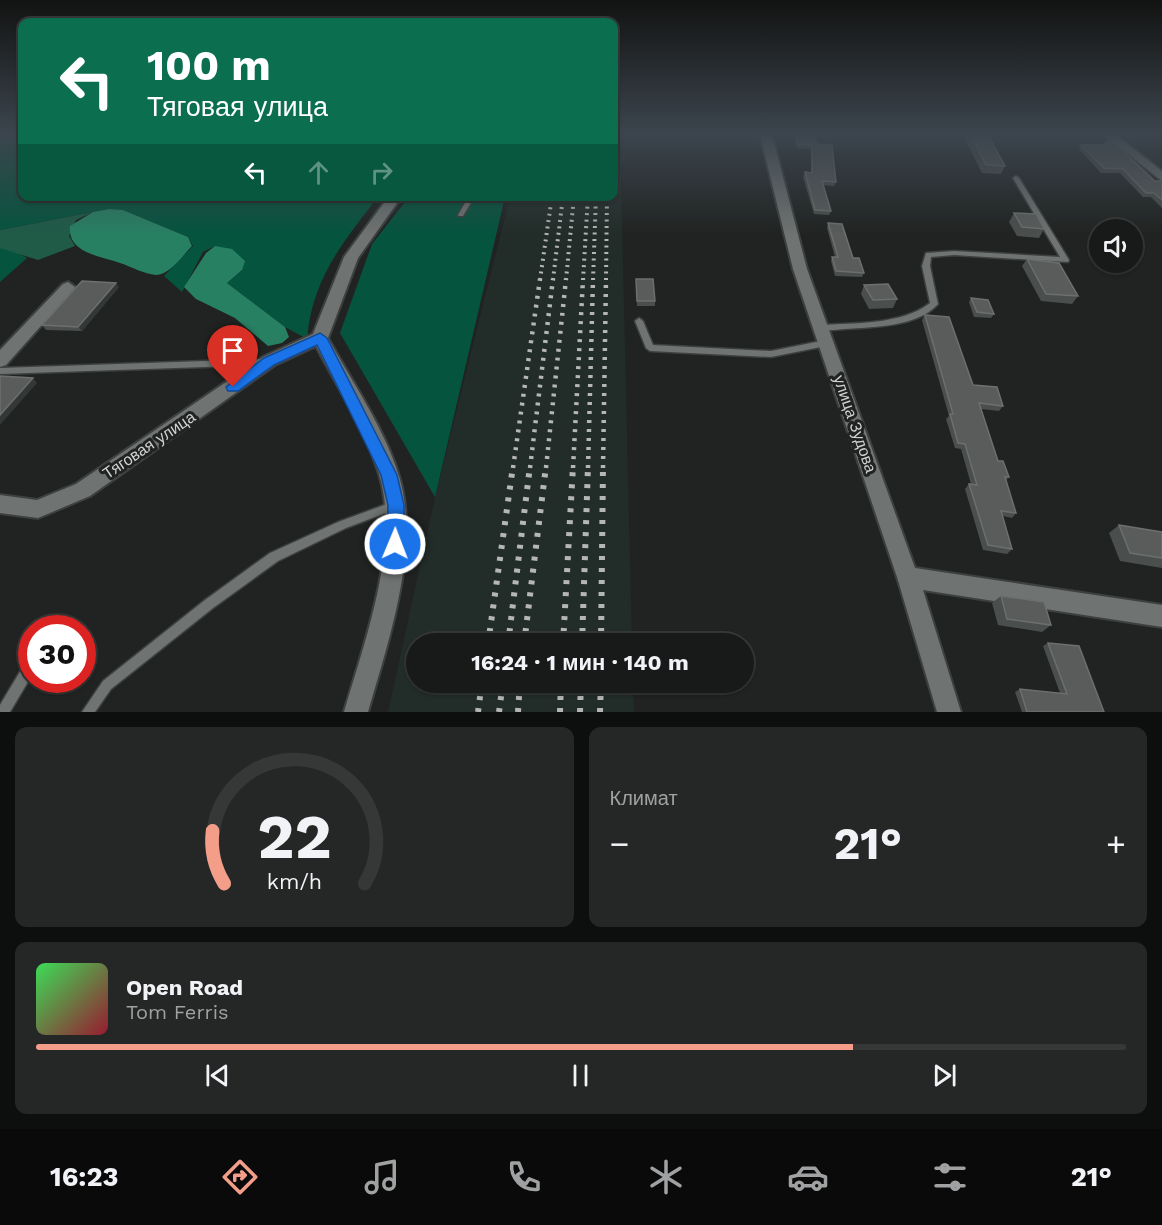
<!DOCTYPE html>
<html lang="ru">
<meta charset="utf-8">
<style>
body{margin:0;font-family:"Work Sans",sans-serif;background:#252726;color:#f1f3f6;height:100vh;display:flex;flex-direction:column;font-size:22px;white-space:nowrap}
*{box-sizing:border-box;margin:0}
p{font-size:20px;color:#9fa1a2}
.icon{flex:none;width:33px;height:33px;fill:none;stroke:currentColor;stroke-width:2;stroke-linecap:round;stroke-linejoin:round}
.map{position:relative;height:712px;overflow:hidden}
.details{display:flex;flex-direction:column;gap:15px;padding:15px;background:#0d0e0e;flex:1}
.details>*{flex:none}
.banner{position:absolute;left:18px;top:18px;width:600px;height:183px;border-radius:12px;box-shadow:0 2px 4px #0004,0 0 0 2px #363838;background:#0b6e4f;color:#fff;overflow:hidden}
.buttons{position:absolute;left:1089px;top:219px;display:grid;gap:12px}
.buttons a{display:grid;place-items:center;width:54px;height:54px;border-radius:50%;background:#181a19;box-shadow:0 2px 4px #0004,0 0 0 2px #363838;font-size:30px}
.speed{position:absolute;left:18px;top:615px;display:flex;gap:12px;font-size:30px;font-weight:700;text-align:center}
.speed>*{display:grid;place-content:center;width:78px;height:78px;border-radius:50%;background:#181a19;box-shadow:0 2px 4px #0004,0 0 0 2px #363838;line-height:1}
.speed .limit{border:9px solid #d22;background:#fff;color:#111}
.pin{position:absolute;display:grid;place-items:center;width:51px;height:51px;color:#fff;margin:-62px -26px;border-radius:50% 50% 50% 0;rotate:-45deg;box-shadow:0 0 6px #0007}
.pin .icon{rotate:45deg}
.me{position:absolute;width:66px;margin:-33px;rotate:1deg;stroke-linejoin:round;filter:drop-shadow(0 0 4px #0008)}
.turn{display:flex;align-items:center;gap:21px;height:126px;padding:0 30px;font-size:27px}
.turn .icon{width:78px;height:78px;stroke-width:2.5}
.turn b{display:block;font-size:42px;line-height:51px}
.lanes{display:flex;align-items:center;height:57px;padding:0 30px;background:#0003;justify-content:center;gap:30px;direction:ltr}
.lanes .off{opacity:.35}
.big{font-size:45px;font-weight:700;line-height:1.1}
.details .card{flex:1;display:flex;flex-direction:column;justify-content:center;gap:9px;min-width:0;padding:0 21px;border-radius:12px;background:#252726}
.details .dial{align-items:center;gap:0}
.dial svg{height:156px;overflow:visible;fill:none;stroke:#363838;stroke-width:7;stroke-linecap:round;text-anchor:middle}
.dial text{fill:#f1f3f6;stroke:none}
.song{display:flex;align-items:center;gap:18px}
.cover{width:72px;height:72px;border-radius:9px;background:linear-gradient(135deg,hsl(130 70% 55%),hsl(350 70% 35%))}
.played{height:6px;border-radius:3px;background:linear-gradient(90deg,#f49e8a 75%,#363838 75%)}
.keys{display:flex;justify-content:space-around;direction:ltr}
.heat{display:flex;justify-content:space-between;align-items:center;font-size:33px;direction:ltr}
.details .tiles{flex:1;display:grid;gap:15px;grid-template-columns:1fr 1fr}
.card:last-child{grid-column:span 2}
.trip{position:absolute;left:406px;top:633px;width:348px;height:60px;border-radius:30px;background:#181a19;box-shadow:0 2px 4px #0004,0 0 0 2px #363838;font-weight:700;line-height:60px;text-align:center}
.dock{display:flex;height:96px;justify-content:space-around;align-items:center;background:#0a0a0a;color:#9fa1a2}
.dock .icon{width:42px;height:42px}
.dock .selected{color:#f49e8a}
.dock b{font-size:27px;color:#f1f3f6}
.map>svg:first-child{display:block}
</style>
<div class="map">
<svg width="1162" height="712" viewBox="0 0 1162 712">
<rect width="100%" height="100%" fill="#202321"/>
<path fill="#222c28" d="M614,135L620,137L632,643L417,644V682L633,683L634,712H388L435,497L510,197L614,196Z"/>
<g fill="#05543e">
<path d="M0,135H22V196L378,197C343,242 312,279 307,339L285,327L227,283L242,270L215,246L203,252L182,292L164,276L193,246L188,237L123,210L109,209L0,230Z"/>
<path d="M409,197H505L435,497L340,333L372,244Z"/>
<path d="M0,242L27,258L0,282Z"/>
</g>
<path fill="#1f5b47" d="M93,212L76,220L69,236L75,246L38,260L0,248V230Z"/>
<g fill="#288063">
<path d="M109,209L123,210L188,237L192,246C183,255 170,275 156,275C144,274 132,267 120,263C100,256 67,253 70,226L93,212Z"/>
<path d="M215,246L232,249L245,261L242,270L227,283L285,327L289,337L282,343L268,346L235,318L196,299L184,287L206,253Z"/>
</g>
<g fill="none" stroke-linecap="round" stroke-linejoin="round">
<defs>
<g id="service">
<path d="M1016,176L1019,178L1069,260L1068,262L954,255L931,257L930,266L938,304C918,327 873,327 844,329C835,330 825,331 816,330L815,328L816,326L819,325C853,323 902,325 930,303L922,266L926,253L954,251L1060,257L1013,178Z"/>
<path d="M469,196H475L463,216H459L458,215Z"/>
<path d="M639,318L643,321L653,345L771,351L826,340L830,343L826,346L771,357L650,351L646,348L635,321Z"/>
<path d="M266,359L270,362L266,365L0,374V368Z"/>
<path d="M395,501L399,502L400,505L399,508L346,528L278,561L213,608L111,689L95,712H82L103,681L205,600L270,553L338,522Z"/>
<path d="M31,658L32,675L10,712H0V705L27,660Z"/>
</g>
<g id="minor">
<path d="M760,135H772L807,269L915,568L1162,605V627L923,590L961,712H937L897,577L793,269Z"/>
<path d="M1104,135H1116L1162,171V181Z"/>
<path d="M389,196H402L358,258L328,338C352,382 384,427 399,476C421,548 388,642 368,712H344C364,643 401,545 379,474C365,429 338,388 316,346L275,365L90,496L38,518L0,513V495L37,500L76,484L263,357L313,334L344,257Z"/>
<path d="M68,282L75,287L73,290L6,365L0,367V350L63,284Z"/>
</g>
</defs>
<use href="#service" stroke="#3d403f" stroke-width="3"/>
<use href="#minor" stroke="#3d403f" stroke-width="4"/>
<use href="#service" fill="#6f7371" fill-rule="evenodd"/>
<use href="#minor" fill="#6f7371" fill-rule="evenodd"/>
<g stroke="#b5b7b6" stroke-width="4" stroke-dasharray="2 4.5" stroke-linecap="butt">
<path d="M540,280L552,196"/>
<path d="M553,280L563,196"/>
<path d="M566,280L574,196"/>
<path d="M583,280L588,196"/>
<path d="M593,280L596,196"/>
<path d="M606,280L607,196"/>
</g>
<g stroke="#b5b7b6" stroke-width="4.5" stroke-dasharray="3 6" stroke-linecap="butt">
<path d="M513,468L540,279"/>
<path d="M530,468L553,279"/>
<path d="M546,468L566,279"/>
<path d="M573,468L583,279"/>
<path d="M588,468L593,279"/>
<path d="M603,468L606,279"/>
</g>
<g stroke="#b5b7b6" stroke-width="6" stroke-dasharray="4 8" stroke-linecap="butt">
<path d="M488,644L513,466"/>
<path d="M508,644L530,466"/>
<path d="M524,644L546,466"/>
<path d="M563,644L573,466"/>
<path d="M582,644L588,466"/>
<path d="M601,644L603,466"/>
<path d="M478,712L482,682"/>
<path d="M499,712L503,682"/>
<path d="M518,712L520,682"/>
<path d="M560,712L561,682"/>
<path d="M580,712L581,682"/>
<path d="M600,712L601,682"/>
</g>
</g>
<g fill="#4a4e4c">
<path d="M794,135H814L817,144L836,182L834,186L823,185L831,211L829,215L814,214L803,177L805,172L811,173V149L797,148Z"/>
<path d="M963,135H988L1005,166L1001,174L982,173Z"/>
<path d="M1081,145L1155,181H1162V208L1151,197H1143L1120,173H1101L1079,149Z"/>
<path d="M1014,213L1044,229L1039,238L1017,236L1009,222Z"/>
<path d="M828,223L864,273L862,277L835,276L831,261L832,257H835L827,228Z"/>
<path d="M1027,259L1078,296L1072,304L1041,301L1022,266Z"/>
<path d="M636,279L655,301V306H637Z"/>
<path d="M864,285L897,299L893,308L869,309L861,294Z"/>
<path d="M119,287L82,331L46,330L42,325Z"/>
<path d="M971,298L994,314L991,318L974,317L969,302Z"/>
<path d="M925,315L973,385L1003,406L999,411L981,409L998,461L1009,477L1006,480L1016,513L1012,518L1003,516L1012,549L1007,554L983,550L965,489L969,484H971L961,449L955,448L946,419L949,416L922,320Z"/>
<path d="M1119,525L1162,532V568L1120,561L1109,533Z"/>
<path d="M1001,596L1051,625L1042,632L998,625L992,603Z"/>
<path d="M1048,643L1104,712H1022L1015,692L1020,689L1060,693L1043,646Z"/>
</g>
<g fill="#333735">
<path d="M116,283L119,287L82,331L78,327Z"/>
<path d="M33,378L37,383L0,425V415Z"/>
</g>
<g fill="#595c5a" stroke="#6c6f6d" stroke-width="1.5">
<path d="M796,135H814L817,144L832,145L836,182L822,181L831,211L815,210L805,172L812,173V145L798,144Z"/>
<path d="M971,135H988L1005,166L986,165Z"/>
<path d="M1110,139L1155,181H1162V200L1154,193H1146L1123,169L1104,168L1081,145H1104Z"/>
<path d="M1014,213L1036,214L1044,229L1022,227Z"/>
<path d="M828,223L842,224L853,258H859L864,273L836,271L832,257H838Z"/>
<path d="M1027,259L1059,263L1078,296L1046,294Z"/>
<path d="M636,279H653L655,301H637Z"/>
<path d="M82,281L116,283L78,327L42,325Z"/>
<path d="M888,284L897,299L873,300L864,285Z"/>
<path d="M971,298L988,300L994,314L977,312Z"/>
<path d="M925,315L949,317L973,385L997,387L1003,406L979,403L998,461H1003L1009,477H1005L1016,513L1001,511L1012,549L988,545L969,484L977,485L965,444L958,443L950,414H953Z"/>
<path d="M0,376L33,378L0,415Z"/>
<path d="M1119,525L1162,532V558L1130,553Z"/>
<path d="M1001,596L1044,602L1051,625L1007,619Z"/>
<path d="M1048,643L1079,646L1104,712H1027L1020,689L1067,694Z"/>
</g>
<linearGradient id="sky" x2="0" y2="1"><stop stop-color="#121312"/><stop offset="0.57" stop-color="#3c454e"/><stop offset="1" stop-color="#3c454e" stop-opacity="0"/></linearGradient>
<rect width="1162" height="235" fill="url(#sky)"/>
<path fill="#1a73e8" stroke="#114b97" stroke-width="1.5" d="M320,333L327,338L397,475L404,505V544L401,550L395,552L389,550L387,544L388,505L381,475L317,345L274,365L238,391H228L226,387L264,358Z"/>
<g text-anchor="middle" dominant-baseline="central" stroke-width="6" stroke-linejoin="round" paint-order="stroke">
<g font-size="16" fill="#d1d3d2" stroke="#202321">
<text transform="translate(855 424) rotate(71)">улица Зудова</text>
<text transform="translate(149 445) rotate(-34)">Тяговая улица</text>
</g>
</g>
</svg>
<div class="buttons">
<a><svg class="icon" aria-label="sound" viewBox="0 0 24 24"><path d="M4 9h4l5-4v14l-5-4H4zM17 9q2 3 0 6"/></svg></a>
</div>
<div class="speed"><div class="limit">30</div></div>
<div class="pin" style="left:233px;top:387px;background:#d93025"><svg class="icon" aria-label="arrive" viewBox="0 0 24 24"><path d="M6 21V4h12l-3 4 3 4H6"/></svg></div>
<svg class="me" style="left:395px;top:544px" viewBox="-20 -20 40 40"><circle r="17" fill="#1a73e8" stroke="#fff" stroke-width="3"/><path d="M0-11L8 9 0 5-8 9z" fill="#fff"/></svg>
<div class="trip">16:24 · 1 мин · 140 m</div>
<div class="banner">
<div class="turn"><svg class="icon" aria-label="left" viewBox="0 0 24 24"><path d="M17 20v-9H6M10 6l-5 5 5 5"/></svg><div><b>100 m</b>Тяговая улица</div></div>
<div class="lanes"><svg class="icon" aria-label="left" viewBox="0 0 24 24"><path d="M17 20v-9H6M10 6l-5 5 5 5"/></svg><svg class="icon off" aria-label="ahead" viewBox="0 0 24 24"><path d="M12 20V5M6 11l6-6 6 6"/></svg><svg class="icon off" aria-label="right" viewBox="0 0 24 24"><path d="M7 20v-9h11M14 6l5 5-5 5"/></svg></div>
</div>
</div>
<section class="details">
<div class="tiles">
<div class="card dial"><svg viewBox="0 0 100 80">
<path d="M14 69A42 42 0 1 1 86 69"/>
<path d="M14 69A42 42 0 0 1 8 42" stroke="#f49e8a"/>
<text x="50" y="56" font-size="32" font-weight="700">22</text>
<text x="50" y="72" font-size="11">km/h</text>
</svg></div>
<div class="card"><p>Климат</p>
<div class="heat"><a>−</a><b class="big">21°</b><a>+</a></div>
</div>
<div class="card">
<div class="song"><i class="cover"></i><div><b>Open Road</b><p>Tom Ferris</p></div></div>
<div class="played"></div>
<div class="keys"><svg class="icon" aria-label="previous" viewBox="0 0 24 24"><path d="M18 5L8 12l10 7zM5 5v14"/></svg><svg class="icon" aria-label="pause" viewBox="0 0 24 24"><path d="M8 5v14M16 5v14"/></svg><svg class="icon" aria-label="next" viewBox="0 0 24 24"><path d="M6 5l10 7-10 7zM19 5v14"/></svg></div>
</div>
</div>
</section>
<nav class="dock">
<b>16:23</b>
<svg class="icon selected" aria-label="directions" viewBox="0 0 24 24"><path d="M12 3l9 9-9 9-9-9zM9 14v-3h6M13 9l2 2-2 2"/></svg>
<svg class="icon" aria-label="music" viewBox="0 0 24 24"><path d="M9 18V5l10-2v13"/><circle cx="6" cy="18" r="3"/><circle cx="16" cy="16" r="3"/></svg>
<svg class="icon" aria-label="phone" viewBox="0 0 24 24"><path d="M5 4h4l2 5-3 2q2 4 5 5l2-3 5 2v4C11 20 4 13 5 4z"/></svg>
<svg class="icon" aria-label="climate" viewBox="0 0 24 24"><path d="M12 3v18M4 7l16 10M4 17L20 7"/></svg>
<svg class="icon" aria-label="car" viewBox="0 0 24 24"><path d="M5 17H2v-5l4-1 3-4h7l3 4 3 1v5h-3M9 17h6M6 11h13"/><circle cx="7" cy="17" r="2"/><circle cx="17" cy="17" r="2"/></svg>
<svg class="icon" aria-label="filters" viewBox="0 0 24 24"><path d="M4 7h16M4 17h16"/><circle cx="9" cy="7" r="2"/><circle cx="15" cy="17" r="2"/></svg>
<b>21°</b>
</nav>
